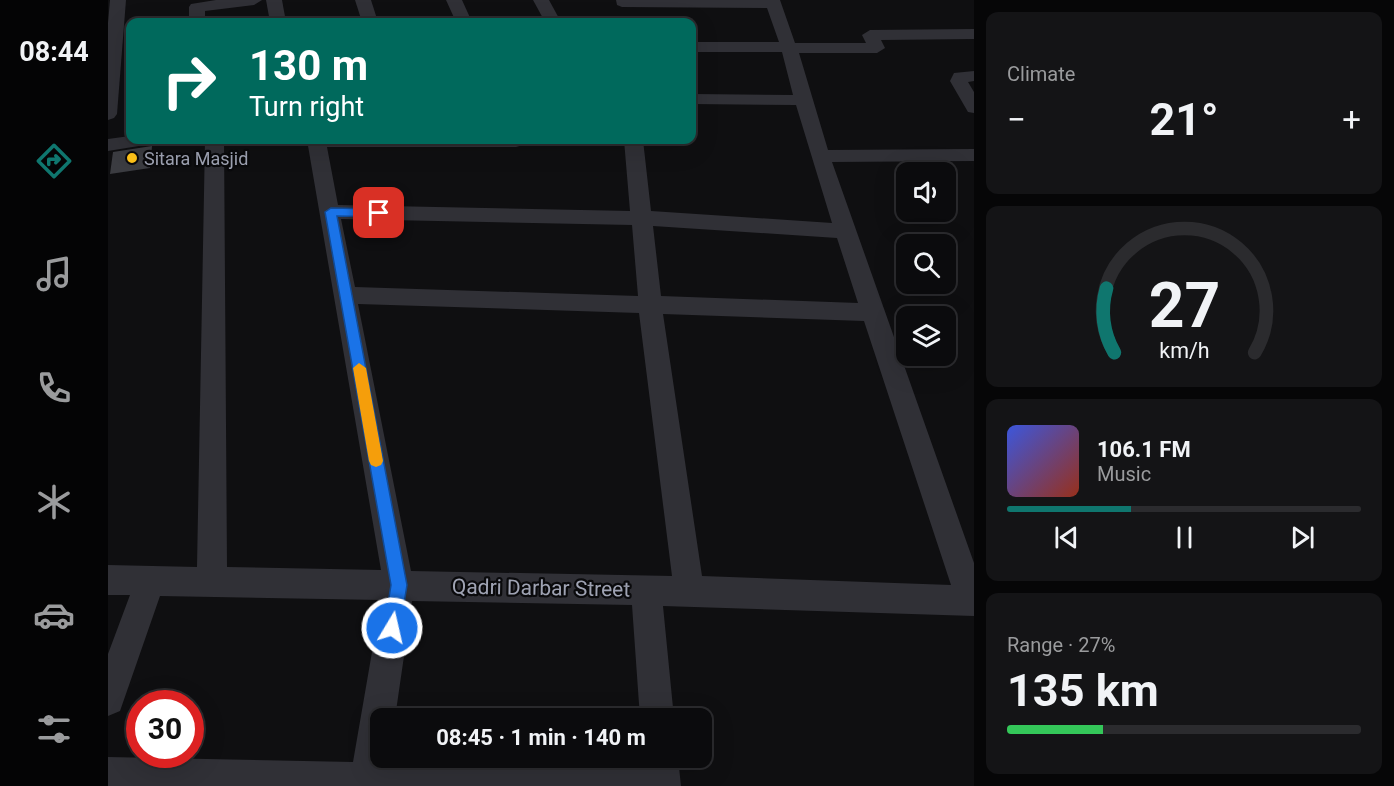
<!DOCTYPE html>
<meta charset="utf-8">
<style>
body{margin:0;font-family:Roboto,sans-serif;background:#141416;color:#f1f3f6;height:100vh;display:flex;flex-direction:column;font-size:22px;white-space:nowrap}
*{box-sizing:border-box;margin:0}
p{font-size:20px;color:#9a9b9d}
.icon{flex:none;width:33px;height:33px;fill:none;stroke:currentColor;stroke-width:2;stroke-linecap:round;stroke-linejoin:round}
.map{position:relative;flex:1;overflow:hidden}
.drawer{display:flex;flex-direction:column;gap:12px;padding:12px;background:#060607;width:420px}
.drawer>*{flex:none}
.guide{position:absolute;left:18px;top:18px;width:570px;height:126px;border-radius:12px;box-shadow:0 6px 24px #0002,0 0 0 2px #2b2b2e;background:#00695c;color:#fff;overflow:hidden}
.fabs{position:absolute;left:788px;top:162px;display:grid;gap:12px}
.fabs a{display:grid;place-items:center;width:60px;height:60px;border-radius:12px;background:#0b0b0d;box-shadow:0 6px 24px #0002,0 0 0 2px #2b2b2e;font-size:30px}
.speed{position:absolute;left:18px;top:690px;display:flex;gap:12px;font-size:30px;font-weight:700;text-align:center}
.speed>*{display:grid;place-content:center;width:78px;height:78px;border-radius:50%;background:#0b0b0d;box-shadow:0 6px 24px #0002,0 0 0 2px #2b2b2e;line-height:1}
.speed .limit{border:9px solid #d22;background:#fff;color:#111}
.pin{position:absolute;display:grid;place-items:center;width:51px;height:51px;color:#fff;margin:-26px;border-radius:12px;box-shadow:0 3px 9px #0006}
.me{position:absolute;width:66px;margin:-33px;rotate:9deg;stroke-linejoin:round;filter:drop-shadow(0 0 4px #0008)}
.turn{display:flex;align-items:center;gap:21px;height:126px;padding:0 24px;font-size:27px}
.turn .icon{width:78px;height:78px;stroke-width:2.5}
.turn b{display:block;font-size:42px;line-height:51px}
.big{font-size:45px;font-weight:700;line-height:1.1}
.drawer .tile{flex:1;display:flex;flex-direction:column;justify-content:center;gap:9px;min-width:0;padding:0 21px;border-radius:12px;background:#141416}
.drawer .dial{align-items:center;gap:0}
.dial svg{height:156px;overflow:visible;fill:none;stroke:#2b2b2e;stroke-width:7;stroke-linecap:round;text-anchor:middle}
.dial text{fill:#f1f3f6;stroke:none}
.song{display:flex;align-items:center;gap:18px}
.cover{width:72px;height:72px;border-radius:9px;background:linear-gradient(135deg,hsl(230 70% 55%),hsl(10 70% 35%))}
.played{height:6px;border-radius:3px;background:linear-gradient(90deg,#0f766e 35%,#2b2b2e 35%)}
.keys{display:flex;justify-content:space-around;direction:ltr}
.heat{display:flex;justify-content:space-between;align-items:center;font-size:33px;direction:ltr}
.charge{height:9px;border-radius:4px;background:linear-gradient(90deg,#34c759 27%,#2b2b2e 0)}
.trip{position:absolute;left:262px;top:708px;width:342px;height:60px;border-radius:12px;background:#0b0b0d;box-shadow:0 6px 24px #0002,0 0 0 2px #2b2b2e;font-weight:700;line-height:60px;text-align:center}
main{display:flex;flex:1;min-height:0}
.dock{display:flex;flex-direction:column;width:108px;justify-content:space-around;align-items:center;background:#040405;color:#9a9b9d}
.dock .icon{width:42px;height:42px}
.dock .on{color:#0f766e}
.dock b{font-size:27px;color:#f1f3f6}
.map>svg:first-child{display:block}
</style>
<main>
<nav class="dock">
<b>08:44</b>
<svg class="icon on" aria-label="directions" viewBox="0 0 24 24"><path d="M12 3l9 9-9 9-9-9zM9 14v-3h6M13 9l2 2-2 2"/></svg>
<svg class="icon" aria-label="music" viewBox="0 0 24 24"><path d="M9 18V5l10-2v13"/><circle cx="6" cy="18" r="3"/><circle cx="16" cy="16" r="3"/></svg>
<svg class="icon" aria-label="phone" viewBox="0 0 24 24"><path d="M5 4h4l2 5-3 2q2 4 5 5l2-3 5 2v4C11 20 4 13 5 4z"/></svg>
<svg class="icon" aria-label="climate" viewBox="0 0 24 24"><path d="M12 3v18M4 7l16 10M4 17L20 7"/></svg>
<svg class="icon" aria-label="car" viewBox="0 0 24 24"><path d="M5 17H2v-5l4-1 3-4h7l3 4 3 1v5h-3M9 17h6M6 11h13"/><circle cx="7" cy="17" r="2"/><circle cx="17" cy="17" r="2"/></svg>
<svg class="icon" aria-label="filters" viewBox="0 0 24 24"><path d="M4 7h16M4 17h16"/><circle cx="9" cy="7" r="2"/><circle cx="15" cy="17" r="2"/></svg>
</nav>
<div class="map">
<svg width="866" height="786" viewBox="0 0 866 786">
<rect width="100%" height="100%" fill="#0f0f11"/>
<path fill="#3b3c41" d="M44,146L42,168L2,174L5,152Z"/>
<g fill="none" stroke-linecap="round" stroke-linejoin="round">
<g fill="#303036" fill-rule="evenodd">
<path d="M2,0H18L9,114L6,118L0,120V23Z"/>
<path d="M108,0H154L146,5L97,11V22H81V7L83,4Z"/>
<path d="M158,0H174L178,22H162Z"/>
<path d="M247,0H263L270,22H254Z"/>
<path d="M338,0H354L364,22H348Z"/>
<path d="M425,0H441L453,22H437Z"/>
<path d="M508,0H672L687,43H758L754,35L762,30L866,29V39L773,40L777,48L769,53H691L720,150L866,149V161L724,162L866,563V616L555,606L566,718H532L524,605L304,601L287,718H273V758H281L280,763L536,768V758H570L573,786H0V757L245,762L273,600L52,596L12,711L0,716V654L22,595H0V565L89,567L97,140H116L119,567L273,570L199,140L418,141L415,145L408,147H219L230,205L522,211L516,140H535L543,211L724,223L688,105L584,104V94L685,95L674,52H584V42H671L659,8L514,7L509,5ZM233,219L524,225L530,296L247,287ZM545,226L729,238L750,303L553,296ZM250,304L531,313L564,576L303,571ZM555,314L756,321L843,585L594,576Z"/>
<path d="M866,71V81L860,82L866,92V113L860,112L842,81L846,73Z"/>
<path d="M22,136V140H46L43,144L0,151V139Z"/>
</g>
</g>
<path fill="#1a73e8" stroke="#114b97" stroke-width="1.5" d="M223,208L271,209L276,213L271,217L229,216L299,585L292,628L290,634L284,636L278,634L276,628L283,585L217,212Z"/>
<path fill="#f59e0b" d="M251,363L258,368L275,461L273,465L268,467L263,465L261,461L245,368Z"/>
<circle fill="#ffc319" stroke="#0a0a0c" stroke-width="2" cx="24" cy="158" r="6"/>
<g text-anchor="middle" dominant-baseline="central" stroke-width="4.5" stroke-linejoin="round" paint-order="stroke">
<g font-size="18" fill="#9fa3b3" stroke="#0a0a0c" text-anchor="start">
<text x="36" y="158">Sitara Masjid</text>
</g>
<g font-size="21" fill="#9fa3b3" stroke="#0a0a0c">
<text transform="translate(433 588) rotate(1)">Qadri Darbar Street</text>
</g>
</g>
</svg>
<div class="fabs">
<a><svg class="icon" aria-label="sound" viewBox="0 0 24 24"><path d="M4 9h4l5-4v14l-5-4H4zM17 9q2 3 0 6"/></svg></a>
<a><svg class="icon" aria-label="search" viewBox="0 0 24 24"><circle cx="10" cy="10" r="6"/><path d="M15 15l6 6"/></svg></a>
<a><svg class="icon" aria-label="layers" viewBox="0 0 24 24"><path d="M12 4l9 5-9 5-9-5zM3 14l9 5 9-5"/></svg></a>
</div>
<div class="speed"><div class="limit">30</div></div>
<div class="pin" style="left:271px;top:213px;background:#d93025"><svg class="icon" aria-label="arrive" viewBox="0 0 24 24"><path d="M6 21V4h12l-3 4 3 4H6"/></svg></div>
<svg class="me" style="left:284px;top:628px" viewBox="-20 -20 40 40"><circle r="17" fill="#1a73e8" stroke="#fff" stroke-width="3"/><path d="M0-11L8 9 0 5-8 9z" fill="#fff"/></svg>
<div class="trip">08:45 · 1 min · 140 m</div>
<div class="guide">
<div class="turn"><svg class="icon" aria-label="right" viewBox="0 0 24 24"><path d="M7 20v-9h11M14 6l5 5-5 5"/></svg><div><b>130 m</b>Turn right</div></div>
</div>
</div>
<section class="drawer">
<div class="tile"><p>Climate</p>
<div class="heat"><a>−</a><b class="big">21°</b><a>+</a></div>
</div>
<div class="tile dial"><svg viewBox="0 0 100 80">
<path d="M14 69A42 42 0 1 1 86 69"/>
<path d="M14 69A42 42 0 0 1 10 36" stroke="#0f766e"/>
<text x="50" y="56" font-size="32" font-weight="700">27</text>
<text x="50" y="72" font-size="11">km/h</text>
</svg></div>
<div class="tile">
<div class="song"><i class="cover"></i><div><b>106.1 FM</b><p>Music</p></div></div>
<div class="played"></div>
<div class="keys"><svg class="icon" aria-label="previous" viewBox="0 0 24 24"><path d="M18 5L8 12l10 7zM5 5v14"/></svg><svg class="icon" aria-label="pause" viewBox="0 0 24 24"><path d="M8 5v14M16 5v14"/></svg><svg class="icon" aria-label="next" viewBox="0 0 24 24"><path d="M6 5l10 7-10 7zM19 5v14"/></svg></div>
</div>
<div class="tile"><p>Range · 27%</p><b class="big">135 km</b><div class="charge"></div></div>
</section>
</main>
